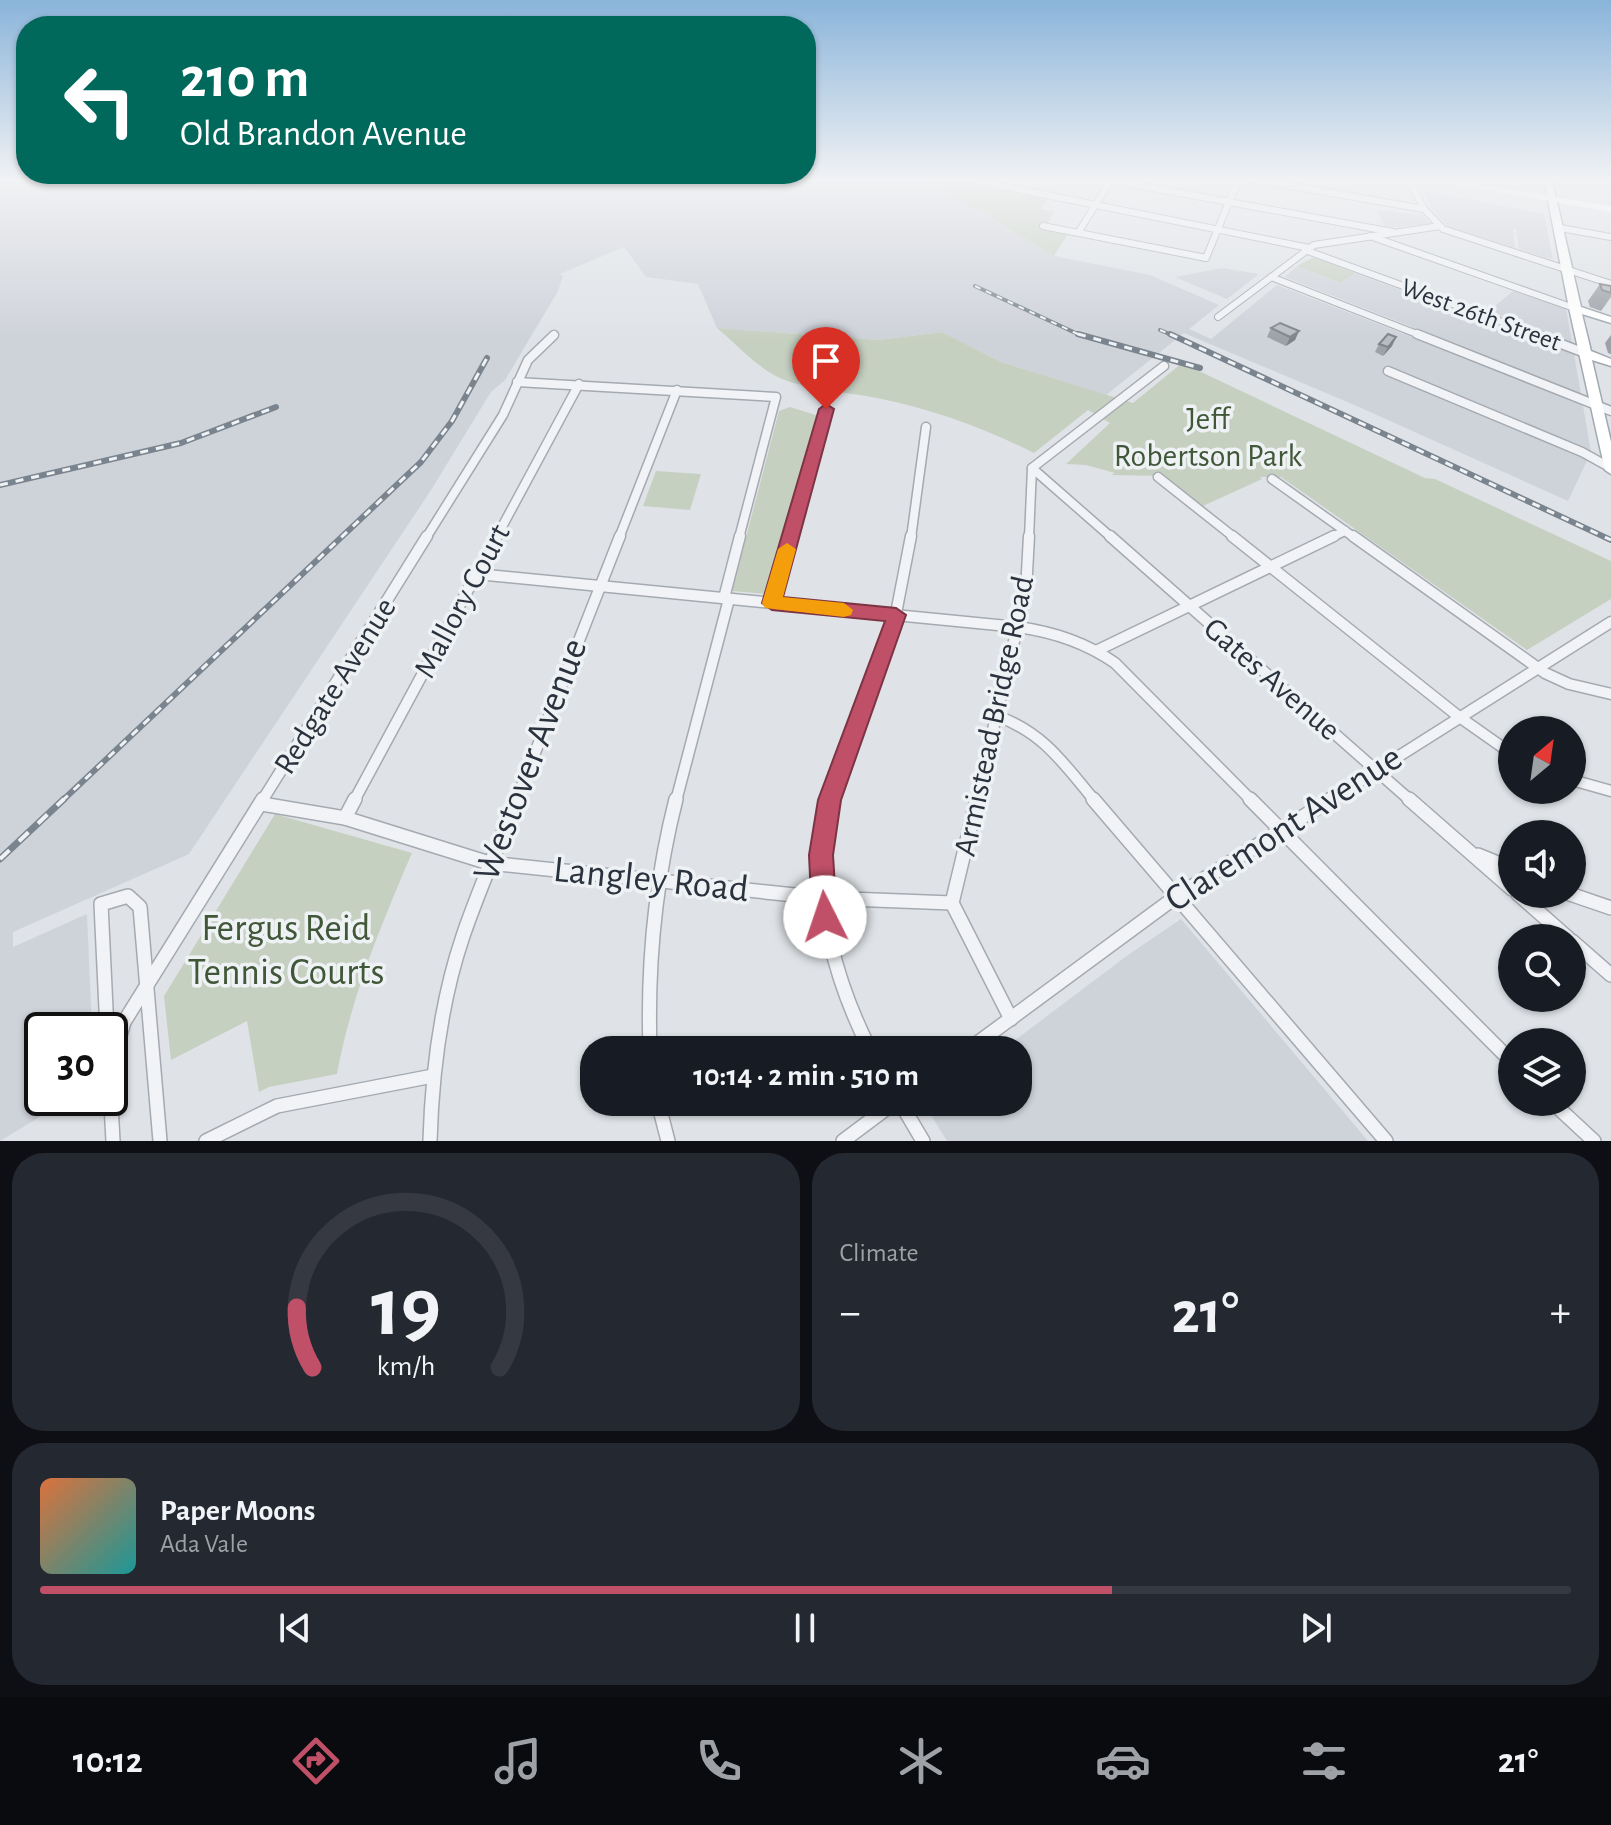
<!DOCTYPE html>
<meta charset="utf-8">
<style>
body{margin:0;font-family:"Alegreya Sans",sans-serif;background:#242831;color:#f1f3f6;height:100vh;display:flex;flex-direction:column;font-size:30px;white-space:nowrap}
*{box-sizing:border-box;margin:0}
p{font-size:26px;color:#9ea1a6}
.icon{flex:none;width:44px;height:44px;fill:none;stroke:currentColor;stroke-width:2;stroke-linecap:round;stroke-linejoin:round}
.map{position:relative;height:1141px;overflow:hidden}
.sheet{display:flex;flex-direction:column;gap:12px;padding:12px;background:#0d0f14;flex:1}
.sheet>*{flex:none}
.hud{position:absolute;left:16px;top:16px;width:800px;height:168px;border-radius:32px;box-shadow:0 2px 6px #0004;background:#00695c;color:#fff;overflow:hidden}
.needle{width:52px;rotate:29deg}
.fabs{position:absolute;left:1498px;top:716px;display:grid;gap:16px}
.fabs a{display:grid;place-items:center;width:88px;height:88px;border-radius:50%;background:#171b24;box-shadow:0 2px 6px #0004;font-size:40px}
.speed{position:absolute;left:24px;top:1012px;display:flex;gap:16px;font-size:40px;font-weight:700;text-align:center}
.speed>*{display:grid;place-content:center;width:104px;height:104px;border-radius:50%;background:#171b24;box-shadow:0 2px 6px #0004;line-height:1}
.speed .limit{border:4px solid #111;border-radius:12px;background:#fff;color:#111}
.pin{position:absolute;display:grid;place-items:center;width:68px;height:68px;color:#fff;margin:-82px -34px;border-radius:50% 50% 50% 0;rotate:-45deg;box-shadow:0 0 8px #0007}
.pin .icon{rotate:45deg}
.me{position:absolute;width:88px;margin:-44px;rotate:356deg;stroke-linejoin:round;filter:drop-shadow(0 0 6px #0008)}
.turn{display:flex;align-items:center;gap:28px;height:168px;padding:0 32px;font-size:36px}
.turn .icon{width:104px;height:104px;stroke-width:2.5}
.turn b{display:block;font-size:56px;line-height:68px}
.big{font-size:60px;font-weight:700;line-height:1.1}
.sheet .card{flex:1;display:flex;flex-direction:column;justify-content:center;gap:12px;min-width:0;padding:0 28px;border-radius:32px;background:#242831}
.sheet .dial{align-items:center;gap:0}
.dial svg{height:208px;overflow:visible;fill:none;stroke:#363941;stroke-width:7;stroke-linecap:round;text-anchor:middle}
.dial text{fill:#f1f3f6;stroke:none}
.song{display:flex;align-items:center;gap:24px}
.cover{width:96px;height:96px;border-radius:12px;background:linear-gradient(135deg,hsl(20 70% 55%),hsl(180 70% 35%))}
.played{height:8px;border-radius:4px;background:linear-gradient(90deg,#c05068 70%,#363941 70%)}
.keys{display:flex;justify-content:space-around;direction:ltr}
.heat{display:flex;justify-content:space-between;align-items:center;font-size:44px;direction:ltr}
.sheet .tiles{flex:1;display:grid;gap:12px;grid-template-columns:1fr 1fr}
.card:last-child{grid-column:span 2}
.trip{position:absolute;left:580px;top:1036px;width:452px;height:80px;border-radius:32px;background:#171b24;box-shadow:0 2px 6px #0004;font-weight:700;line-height:80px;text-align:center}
.menu{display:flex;height:128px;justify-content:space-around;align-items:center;background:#090b0e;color:#9ea1a6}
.menu .icon{width:56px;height:56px}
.menu .active{color:#c05068}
.menu b{font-size:36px;color:#f1f3f6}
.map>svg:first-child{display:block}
</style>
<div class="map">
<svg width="1611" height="1141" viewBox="0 0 1611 1141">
<rect width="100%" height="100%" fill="#dfe3e7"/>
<g fill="#ced2d9">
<path d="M0,180H920L959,198L968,203V207L979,210L1054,256L1150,275L1219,305L1189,329L1211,339L1277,285L1404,334L1412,327L1285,277L1297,266L1340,283L1355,273L1487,322V313L1513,291L1566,308L1591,452L1568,501L1359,407L1184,333L1106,395L1001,362L942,332L879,340L717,328L698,284L646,277L624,247L560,274L563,276L558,291L505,380L491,392L431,490L189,854L13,932V947L87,914L92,1030H42V1098H71L0,1141Z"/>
<path d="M1423,191L1544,214L1553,260L1519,249L1516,229H1513L1515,248L1448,227L1433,211Z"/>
<path d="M1377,210L1423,215L1430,224L1385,228Z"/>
<path d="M1222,268L1259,274L1227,299L1175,277Z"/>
<path d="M1181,919L1368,1141H947L926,1107L933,1102H1018V1050H1002L1128,955Z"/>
</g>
<g fill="#c6d0c1">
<path d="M920,180H969L971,184L1048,199L1041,209L1054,212L1045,229L1068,234L1054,256L979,210L968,207V203Z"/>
<path d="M1312,258H1315L1355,273L1340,283L1297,266Z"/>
<path d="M717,328L879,340L942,332L1001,362L1133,403L1182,363L1425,478L1435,479L1611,561V599L1527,650L1281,477H1260L1262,479L1203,506L1164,476L1111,475L1115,473L1086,465L1066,464L1110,423L1088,410L1034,453C984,428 932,409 877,398C848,392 793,389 769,372C750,360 734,342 717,328Z"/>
<path d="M790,407L819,416L768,594L732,591L779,411Z"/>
<path d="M656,471L701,474L690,510L643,506Z"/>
<path d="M275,814L412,853C381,925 351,997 337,1074L269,1087L259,1092L247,1021L171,1060L164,996Z"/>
</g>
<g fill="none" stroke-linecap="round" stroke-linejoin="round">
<defs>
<g id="street-far3">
<path d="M972,180L1309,248"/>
<path d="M1109,180L1393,232"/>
<path d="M1256,180L1424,209"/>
<path d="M1409,180L1424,209L1443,229L1611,284"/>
<path d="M1043,226L1206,258L1238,180"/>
<path d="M1560,228L1611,237"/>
<path d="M1078,233L1111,180"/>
<path d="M1370,236L1574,308"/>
<path d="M1305,250L1540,336"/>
<path d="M1271,277L1422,336"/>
<path d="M1218,317L1314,245L1440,226"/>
</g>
<g id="street-far2">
<path d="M1417,334L1611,411"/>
<path d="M1535,334L1585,353"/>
<path d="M1388,371L1582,452L1611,468"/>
<path d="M517,382L776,397L739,538"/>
<path d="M1032,468L1112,538"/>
<path d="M1158,477L1235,538"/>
<path d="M1272,479L1355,538"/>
<path d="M426,538L503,415L528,360L554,335"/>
<path d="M496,538L579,384"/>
<path d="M619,538L677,390"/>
<path d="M790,538L826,409"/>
<path d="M911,538L926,427"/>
<path d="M1029,538L1032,468L1164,366"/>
<path d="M1330,538L1345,531"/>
</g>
<g id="street-far1">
<path d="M1110,536L1411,801"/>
<path d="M1232,536L1458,716L1512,754"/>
<path d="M1353,536L1545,673L1569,684L1611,694"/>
<path d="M477,574L1018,627C1054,632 1085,642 1115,663L1252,801"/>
<path d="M724,598L740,536"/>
<path d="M772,603L791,536"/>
<path d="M1098,650L1334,536"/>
<path d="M997,716C1044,733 1064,764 1095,801"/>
<path d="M1572,780L1611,791"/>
<path d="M262,801L427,536"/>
<path d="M354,801L497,536"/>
<path d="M516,801L620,536"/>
<path d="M676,801L729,599"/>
<path d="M830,801L839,768L892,634L911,536"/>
<path d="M976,801L1026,591L1029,536"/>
<path d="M1328,801L1611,622"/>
</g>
<g id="street">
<path d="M831,799C809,885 831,972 870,1050"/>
<path d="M977,799L952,903L1011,1019"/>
<path d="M1093,799L1386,1141"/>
<path d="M1250,799L1512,1062"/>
<path d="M1409,799L1512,889"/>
<path d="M262,804L345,818L489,863L823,898L952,903"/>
<path d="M345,818L355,799"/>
<path d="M1478,855L1512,869"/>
<path d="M1518,894L1568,938"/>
<path d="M1570,894L1611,908"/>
<path d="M1572,941L1611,975"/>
<path d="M107,1030L101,904L128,896L140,907L160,1141"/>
<path d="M650,1050C647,964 655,882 676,799"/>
<path d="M968,1050L1177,896L1331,799"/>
<path d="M110,1070L124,1022L263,799"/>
<path d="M110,1086L113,1141"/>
<path d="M658,1102L668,1141"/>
<path d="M900,1102L923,1141"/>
<path d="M1552,1102L1594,1141"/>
<path d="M206,1141L277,1106L433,1076"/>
<path d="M430,1141C432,1072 441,1001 463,936C479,889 499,844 517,799"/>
<path d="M843,1141L895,1102"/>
</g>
<path id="primary" d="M1544,180H1552L1581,307L1611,317V323L1582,314L1591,351L1611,359V366L1592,360L1611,442V474L1605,470L1569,308Z"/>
</defs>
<use href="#street-far3" stroke="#a5aab1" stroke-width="8"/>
<use href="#street-far2" stroke="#a5aab1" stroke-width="11"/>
<use href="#street-far1" stroke="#a5aab1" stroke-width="13"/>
<use href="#street" stroke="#a5aab1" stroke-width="16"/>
<use href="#primary" stroke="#a0a8b1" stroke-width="3"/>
<use href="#street-far3" stroke="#f2f3f6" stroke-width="6"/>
<use href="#street-far2" stroke="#f2f3f6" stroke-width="8"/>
<use href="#street-far1" stroke="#f2f3f6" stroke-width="10"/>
<use href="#street" stroke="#f2f3f6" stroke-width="13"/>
<path fill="#fff" fill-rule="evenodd" d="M1431,180H1451L1611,206V212Z"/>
<use href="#primary" fill="#fff" fill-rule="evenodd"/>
<defs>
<g id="rail-far2">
<path d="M975,286L1082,336"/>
<path d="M1160,330L1174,336"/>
</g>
<g id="rail-far1">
<path d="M1078,334L1200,368"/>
<path d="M1170,334L1611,540"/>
<path d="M0,485L181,443L276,407"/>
<path d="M62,801L421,462L452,421L487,358"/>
</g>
<path id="rail" d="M0,859L64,799"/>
</defs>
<use href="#rail-far2" stroke="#7a848f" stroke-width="4"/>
<use href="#rail-far1" stroke="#7a848f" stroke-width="6"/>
<use href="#rail" stroke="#7a848f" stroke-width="7"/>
<use href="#rail-far2" stroke="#eff2f5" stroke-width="2" stroke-dasharray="6" stroke-linecap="butt"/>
<use href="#rail-far1" stroke="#eff2f5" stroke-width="3" stroke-dasharray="8" stroke-linecap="butt"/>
<use href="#rail" stroke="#eff2f5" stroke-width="4" stroke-dasharray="13" stroke-linecap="butt"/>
</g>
<g fill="#9da2a8">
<path d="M1600,284L1611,286V297L1601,311L1590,307L1588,301Z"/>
<path d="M1271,328L1299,331L1295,340L1286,346L1267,337Z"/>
<path d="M1611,335V354L1608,353L1605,343Z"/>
<path d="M1396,337L1392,346L1383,356L1375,352L1379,344Z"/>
</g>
<g fill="#808488">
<path d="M1299,331L1295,340L1286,346L1290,337Z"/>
<path d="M1396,337L1392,346L1383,356L1388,347Z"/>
</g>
<g fill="#b7bcc3" stroke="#808488" stroke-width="2">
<path d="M1600,284L1611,286V293L1602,290Z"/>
<path d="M1280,323L1299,331L1290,337L1271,328Z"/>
<path d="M1388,334L1396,337L1388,347L1379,344Z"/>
</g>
<linearGradient id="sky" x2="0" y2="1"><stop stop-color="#8ab4da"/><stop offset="0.53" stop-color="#f1f2f4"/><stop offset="1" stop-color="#f1f2f4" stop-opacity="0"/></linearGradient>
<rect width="1611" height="340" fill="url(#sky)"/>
<path fill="#c05068" stroke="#7d3444" stroke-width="2" d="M826,404L834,409L783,597L896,608L906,615L841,800L833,855L837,917L834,926L825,929L816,926L812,917L809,855L818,800L885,621L772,610L762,603L819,409Z"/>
<path fill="#f59e0b" d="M787,543L796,549L783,597L844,603L853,610L851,615L844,617L765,608L762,603L778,549Z"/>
<g text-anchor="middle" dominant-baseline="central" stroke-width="7" stroke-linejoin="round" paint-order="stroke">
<g font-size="26" fill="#2a323d" stroke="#eff2f5">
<text transform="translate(1481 315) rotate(20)">West 26th Street</text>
</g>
<g font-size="32" fill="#405738" stroke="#eff2f5">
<text x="1208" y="419">Jeff<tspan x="1208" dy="37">Robertson Park</tspan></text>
</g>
<g font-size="32" fill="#2a323d" stroke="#eff2f5">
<text transform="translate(462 601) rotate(-62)">Mallory Court</text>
<text transform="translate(1272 679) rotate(41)">Gates Avenue</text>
<text transform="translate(335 686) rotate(-58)">Redgate Avenue</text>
<text transform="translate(994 716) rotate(-78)">Armistead Bridge Road</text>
</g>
<g font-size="38" fill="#2a323d" stroke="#eff2f5">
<text transform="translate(531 760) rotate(-69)">Westover Avenue</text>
<text transform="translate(1284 829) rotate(-33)">Claremont Avenue</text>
<text transform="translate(651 880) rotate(6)">Langley Road</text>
</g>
<g font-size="38" fill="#405738" stroke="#eff2f5">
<text x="286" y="929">Fergus Reid<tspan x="286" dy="44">Tennis Courts</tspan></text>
</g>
</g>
</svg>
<div class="fabs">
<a><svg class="needle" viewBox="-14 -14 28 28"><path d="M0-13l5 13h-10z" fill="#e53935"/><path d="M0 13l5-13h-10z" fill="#9ea1a6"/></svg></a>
<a><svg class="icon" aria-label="sound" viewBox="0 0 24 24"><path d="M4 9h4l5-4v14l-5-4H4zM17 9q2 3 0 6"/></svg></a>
<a><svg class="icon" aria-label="search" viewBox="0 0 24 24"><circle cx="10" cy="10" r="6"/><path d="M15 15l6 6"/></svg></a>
<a><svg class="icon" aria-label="layers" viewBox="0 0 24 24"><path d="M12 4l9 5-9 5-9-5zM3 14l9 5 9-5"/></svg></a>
</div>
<div class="speed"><div class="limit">30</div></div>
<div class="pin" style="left:826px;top:409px;background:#d93025"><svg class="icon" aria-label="arrive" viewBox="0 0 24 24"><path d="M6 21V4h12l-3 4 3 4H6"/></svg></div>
<svg class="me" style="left:825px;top:917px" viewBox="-20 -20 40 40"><circle r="19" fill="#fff"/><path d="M0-13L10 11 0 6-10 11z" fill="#c05068"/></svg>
<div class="trip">10:14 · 2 min · 510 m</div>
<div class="hud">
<div class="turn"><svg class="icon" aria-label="left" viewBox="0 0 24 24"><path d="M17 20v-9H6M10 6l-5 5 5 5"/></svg><div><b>210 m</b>Old Brandon Avenue</div></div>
</div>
</div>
<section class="sheet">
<div class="tiles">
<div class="card dial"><svg viewBox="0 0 100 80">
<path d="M14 69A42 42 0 1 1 86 69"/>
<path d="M14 69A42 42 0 0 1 8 46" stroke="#c05068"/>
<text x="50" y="56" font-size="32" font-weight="700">19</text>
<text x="50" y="72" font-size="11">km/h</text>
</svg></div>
<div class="card"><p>Climate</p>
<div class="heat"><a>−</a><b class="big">21°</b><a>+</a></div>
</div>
<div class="card">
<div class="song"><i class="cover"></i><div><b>Paper Moons</b><p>Ada Vale</p></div></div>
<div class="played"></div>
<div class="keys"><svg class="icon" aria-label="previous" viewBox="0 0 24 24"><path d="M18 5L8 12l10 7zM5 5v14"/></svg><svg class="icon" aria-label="pause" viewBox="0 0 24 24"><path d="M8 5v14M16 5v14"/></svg><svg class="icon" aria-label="next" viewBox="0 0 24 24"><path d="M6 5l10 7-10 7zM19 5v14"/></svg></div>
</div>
</div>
</section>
<nav class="menu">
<b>10:12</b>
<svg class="icon active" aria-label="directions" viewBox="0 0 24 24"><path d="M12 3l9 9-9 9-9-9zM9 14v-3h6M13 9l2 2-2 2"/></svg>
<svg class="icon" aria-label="music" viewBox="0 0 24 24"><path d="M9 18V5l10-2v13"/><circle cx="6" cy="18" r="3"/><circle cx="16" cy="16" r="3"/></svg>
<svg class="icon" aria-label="phone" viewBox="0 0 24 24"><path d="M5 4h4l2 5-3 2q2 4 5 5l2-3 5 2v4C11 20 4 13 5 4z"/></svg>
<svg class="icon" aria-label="climate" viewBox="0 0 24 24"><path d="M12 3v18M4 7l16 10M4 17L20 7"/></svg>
<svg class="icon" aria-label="car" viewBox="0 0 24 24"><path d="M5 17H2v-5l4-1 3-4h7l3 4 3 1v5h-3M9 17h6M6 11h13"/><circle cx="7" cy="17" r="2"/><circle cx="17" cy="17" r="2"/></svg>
<svg class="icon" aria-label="filters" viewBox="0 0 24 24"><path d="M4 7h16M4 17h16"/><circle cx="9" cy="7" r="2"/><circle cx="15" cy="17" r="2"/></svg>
<b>21°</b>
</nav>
